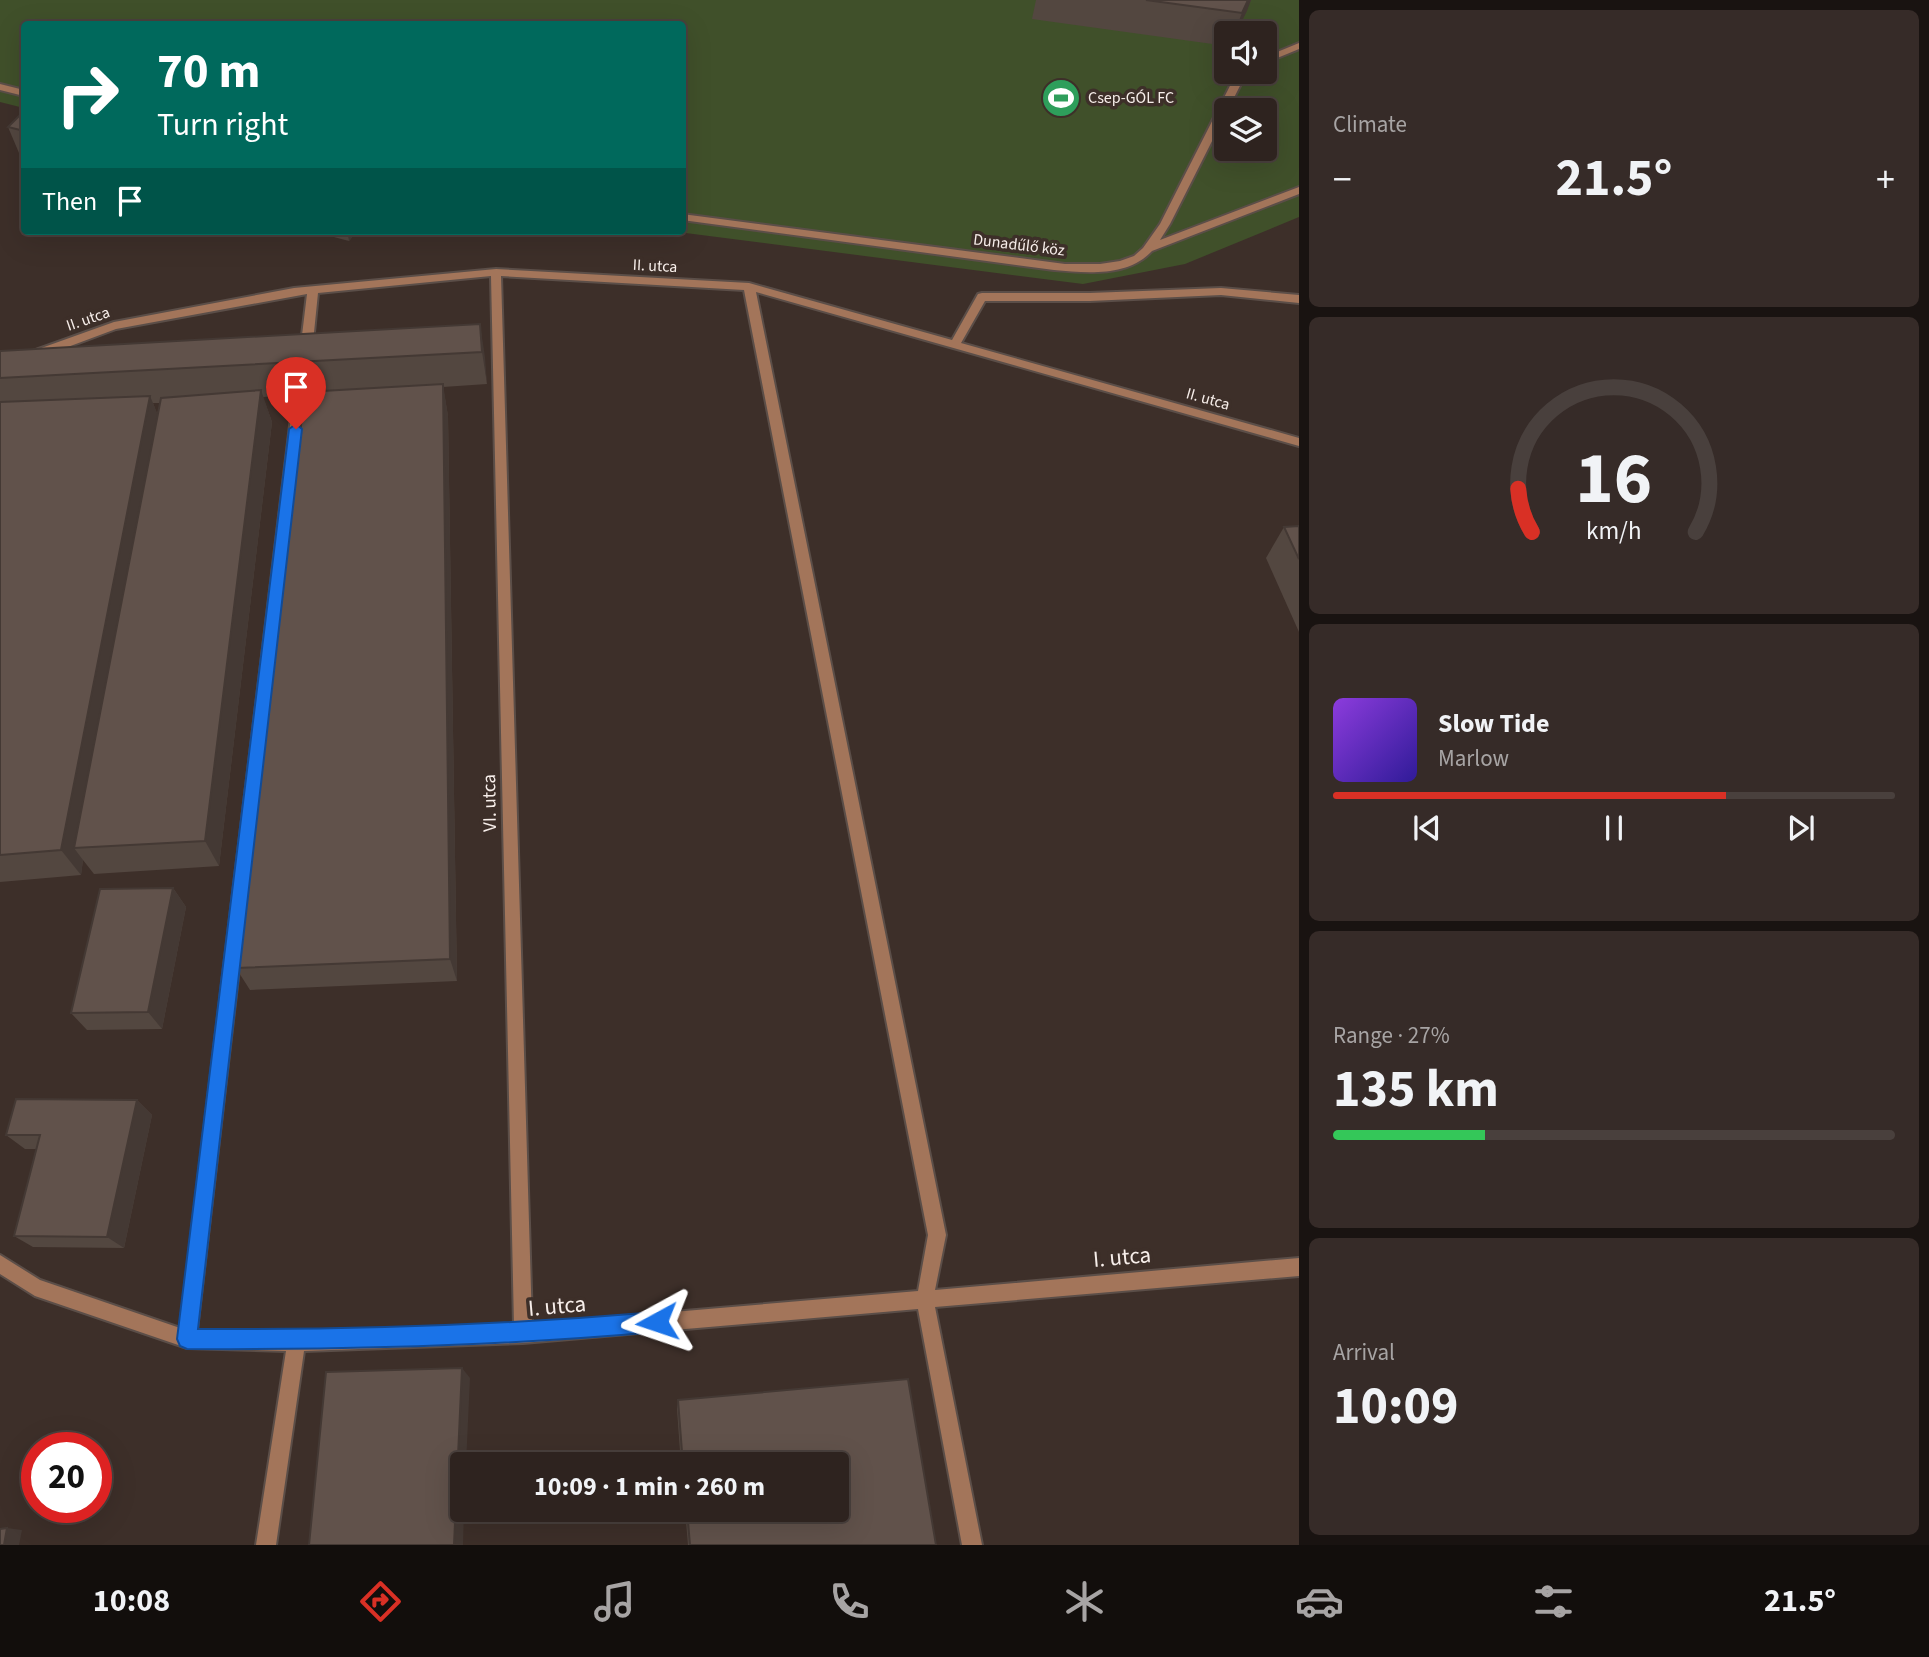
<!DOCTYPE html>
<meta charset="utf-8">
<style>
body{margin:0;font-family:"Source Sans 3",sans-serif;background:#362b28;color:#f1f3f6;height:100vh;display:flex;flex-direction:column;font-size:26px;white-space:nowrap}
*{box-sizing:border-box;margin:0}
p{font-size:23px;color:#a7a4a4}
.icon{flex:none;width:38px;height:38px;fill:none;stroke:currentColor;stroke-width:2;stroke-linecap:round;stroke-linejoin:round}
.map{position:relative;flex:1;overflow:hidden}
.sheet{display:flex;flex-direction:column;gap:10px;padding:10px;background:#191311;width:630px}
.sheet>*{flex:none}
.top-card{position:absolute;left:21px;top:21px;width:665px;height:214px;border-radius:7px;box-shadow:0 7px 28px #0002,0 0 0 2px #49403d;background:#00695c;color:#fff;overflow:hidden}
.tools{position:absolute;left:1214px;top:21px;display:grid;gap:14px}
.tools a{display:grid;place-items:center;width:63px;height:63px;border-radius:7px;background:#2e231f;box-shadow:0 7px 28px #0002,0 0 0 2px #49403d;font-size:35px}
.speed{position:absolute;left:21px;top:1432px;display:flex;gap:14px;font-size:35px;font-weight:700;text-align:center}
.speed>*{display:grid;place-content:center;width:91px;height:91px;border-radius:50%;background:#2e231f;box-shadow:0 7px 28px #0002,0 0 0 2px #49403d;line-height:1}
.speed .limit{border:10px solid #d22;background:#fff;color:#111}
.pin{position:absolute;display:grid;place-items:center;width:60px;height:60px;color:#fff;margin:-72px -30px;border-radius:50% 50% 50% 0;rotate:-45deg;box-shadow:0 0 7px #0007}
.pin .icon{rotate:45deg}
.me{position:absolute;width:77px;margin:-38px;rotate:265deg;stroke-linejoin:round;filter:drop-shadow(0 0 5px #0008)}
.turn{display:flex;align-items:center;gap:24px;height:147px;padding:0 21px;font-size:32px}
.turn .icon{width:91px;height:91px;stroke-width:2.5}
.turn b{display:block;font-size:49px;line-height:60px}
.then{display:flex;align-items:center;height:66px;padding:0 21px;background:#0003;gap:14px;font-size:26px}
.big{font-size:52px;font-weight:700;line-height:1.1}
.sheet .card{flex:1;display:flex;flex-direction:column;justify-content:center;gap:10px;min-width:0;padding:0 24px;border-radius:10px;background:#362b28}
.sheet .dial{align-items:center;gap:0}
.dial svg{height:182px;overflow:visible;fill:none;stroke:#49403d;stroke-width:7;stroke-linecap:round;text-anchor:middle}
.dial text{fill:#f1f3f6;stroke:none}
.song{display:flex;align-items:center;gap:21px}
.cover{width:84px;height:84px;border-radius:10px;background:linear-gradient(135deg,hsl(270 70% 55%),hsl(250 70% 35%))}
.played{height:7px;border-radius:4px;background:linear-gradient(90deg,#d93025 70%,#49403d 70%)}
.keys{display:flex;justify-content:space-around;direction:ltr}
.heat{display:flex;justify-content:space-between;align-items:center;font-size:38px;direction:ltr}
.charge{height:10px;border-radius:5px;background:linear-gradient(90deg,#34c759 27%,#49403d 0)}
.trip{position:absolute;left:450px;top:1452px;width:399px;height:70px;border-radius:7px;background:#2e231f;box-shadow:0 7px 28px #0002,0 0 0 2px #49403d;font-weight:700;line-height:70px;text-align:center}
.menu{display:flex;height:112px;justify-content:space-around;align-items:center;background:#120e0c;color:#a7a4a4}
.menu .icon{width:49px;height:49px}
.menu .active{color:#d93025}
.menu b{font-size:32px;color:#f1f3f6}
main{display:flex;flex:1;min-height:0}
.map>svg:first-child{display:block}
</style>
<main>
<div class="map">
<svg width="1299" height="1545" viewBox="0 0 1299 1545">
<rect width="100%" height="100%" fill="#3d2f29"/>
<path fill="#40502a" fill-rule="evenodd" d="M0,0H1299V217L1185,264L1083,284L670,231H682V24H24V108L0,102ZM1227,33H1265V72H1227ZM1227,110H1265V149H1227Z"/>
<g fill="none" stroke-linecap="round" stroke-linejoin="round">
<defs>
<g id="service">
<path d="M1299,43V49L1265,63V57Z"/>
<path d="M1237,72H1247L1170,224L1160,240L1299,187V194L1152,251C1128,277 1087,273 1054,270L682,220V214L1065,264H1100L1120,261L1134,256L1143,248L1160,224Z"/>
<path d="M0,84L24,90V96L0,90Z"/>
<path d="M496,269L749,283L952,340L978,294L982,293H1090L1221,288L1299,295V303L1221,295L1090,301H985L961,343L1299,438V446L756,292L946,1235L935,1290L1299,1258V1276L935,1307L982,1545H962L918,1309L523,1343L304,1351L276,1545H256L286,1351L187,1348L35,1296L0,1274V1255L40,1280L180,1328L293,401L299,397L305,401L197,1330L296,1333L514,1325L491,276L318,293L312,352L306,356L300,352L307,294L116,329L41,357H33L31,354L33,351L114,322L294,288ZM501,276L744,290L928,1235L918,1291L532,1324Z"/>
</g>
</defs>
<use href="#service" stroke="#5b4e48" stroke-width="4"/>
<use href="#service" fill="#a3755a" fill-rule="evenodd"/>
</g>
<g fill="#534740" fill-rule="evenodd">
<path d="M1036,0H1251L1236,33H1227V46L1032,19Z"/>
<path d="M24,111V161L22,160L8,127Z"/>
<path d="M286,231H309L305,236Z"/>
<path d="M311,231H357L349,241Z"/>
<path d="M480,324L487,384L443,387L448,416L457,981L250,990L236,968L305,394L263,397L272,422L219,866L94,874L83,860L81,875L0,882V351ZM153,403H160L157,414Z"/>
<path d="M1299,526V632L1266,558L1284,527Z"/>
<path d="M173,888L186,907L162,1029L87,1030L71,1013Z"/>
<path d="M137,1100L152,1115L124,1248L33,1247L14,1236L36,1149H25L6,1135Z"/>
<path d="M908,1379L936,1545H688L685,1510H836V1465H681L677,1409L678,1400Z"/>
</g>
<g fill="#443934">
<path d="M1248,0H1251L1247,11L1236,33H1234L1242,13Z"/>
<path d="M347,231H357L349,241Z"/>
<path d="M480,324L485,357L487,384L482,352Z"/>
<path d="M443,384L448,416L457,981L450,959Z"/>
<path d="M261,390L272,422L219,866L205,841Z"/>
<path d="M150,396L164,429L74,848L83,860L81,875L61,850Z"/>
<path d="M173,888L186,907L162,1029L148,1012Z"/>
<path d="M137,1100L152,1115L124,1248L107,1237Z"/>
<path d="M462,1368L470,1378L466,1465H462V1510H464L463,1545H454Z"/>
<path d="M7,1528L22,1530L19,1545H4Z"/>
</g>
<g fill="#61524b" stroke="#443934" stroke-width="2">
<path d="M1146,0H1248L1242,13Z"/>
<path d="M24,111V131L8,127Z"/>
<path d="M480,324L482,352L0,378V351Z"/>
<path d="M443,384L450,959L236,968L305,392Z"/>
<path d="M261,390L205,841L74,848L161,398Z"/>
<path d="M150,396L61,850L0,855V402Z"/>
<path d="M1299,526V559L1284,527Z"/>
<path d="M173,888L148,1012L71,1013L100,889Z"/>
<path d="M16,1099L137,1100L107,1237L14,1236L40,1135H6Z"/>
<path d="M462,1368L454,1545H309L326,1372Z"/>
<path d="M908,1379L936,1545H690L687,1510H836V1465H683L678,1400Z"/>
<path d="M7,1528L4,1545H0V1529Z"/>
</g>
<path fill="#1a73e8" stroke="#114b97" stroke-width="2" d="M296,424L302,429L198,1329C352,1330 504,1325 657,1312L664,1315L667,1322L664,1329L657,1332C500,1346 344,1350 187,1349L180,1346L177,1339L289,429Z"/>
<defs>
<symbol id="stadium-disc" viewBox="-11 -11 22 22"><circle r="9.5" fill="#2e9e5b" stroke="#3d2f29"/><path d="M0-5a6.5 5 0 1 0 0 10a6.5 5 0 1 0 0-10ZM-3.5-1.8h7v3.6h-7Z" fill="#fff"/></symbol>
</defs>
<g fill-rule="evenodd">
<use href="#stadium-disc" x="1039" y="76" width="44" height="44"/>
</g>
<g text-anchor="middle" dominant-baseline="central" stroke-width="7" stroke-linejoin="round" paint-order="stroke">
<g font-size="16" fill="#f7eeea" stroke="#3d2f29" text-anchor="start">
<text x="1088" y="98">Csep-GÓL FC</text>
</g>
<g font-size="16" fill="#f7eeea" stroke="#3d2f29">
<text transform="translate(1019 245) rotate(7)">Dunadűlő köz</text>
<text transform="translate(655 266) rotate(3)">II. utca</text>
<text transform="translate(88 319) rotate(-19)">II. utca</text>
<text transform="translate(1208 399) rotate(16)">II. utca</text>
</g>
<g font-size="19" fill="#f7eeea" stroke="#3d2f29">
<text transform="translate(490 803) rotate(-91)">VI. utca</text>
</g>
<g font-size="23" fill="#f7eeea" stroke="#3d2f29">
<text transform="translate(1122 1257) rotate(-5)">I. utca</text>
<text transform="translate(557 1306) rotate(-5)">I. utca</text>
</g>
</g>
</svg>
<div class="tools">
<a><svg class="icon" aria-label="sound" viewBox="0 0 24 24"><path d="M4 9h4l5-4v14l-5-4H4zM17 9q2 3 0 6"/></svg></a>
<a><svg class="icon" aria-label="layers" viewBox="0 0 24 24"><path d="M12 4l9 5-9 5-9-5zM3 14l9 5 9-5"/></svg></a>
</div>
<div class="speed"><div class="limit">20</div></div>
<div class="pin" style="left:296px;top:429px;background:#d93025"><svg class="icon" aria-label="arrive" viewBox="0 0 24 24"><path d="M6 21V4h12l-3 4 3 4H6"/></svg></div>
<svg class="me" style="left:657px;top:1322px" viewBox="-20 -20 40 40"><path d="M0-17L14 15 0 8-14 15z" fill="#1a73e8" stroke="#fff" stroke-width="4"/></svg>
<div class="trip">10:09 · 1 min · 260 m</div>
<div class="top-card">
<div class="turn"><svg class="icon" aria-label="right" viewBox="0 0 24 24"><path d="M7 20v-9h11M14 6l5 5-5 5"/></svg><div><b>70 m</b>Turn right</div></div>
<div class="then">Then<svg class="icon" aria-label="arrive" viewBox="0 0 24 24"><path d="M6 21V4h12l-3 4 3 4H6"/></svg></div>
</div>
</div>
<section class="sheet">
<div class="card"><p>Climate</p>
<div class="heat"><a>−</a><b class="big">21.5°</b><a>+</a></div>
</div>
<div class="card dial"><svg viewBox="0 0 100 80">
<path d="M14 69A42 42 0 1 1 86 69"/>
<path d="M14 69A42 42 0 0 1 8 50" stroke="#d93025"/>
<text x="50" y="56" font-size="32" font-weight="700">16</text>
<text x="50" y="72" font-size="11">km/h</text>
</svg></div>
<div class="card">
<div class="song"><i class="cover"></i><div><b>Slow Tide</b><p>Marlow</p></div></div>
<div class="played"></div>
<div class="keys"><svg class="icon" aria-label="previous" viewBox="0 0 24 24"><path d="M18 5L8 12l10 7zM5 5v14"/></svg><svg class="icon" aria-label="pause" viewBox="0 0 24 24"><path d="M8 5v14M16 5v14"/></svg><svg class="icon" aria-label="next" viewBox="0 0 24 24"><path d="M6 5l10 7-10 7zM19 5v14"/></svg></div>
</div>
<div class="card"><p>Range · 27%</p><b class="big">135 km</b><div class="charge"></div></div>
<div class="card"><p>Arrival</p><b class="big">10:09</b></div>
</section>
</main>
<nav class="menu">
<b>10:08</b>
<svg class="icon active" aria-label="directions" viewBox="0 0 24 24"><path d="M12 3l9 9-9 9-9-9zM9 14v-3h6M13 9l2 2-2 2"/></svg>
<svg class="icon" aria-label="music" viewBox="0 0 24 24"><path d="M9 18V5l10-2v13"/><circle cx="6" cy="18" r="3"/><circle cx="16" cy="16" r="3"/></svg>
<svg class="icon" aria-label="phone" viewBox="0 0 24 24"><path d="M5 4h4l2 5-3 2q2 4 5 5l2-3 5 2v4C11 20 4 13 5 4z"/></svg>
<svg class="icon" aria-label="climate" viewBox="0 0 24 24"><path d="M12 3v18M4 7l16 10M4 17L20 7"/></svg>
<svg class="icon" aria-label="car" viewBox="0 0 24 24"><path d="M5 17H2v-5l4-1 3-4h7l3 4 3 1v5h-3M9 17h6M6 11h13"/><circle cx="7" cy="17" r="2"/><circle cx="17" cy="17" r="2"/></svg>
<svg class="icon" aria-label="filters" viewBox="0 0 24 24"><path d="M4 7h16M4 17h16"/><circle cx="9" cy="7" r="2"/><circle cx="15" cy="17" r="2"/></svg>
<b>21.5°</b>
</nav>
